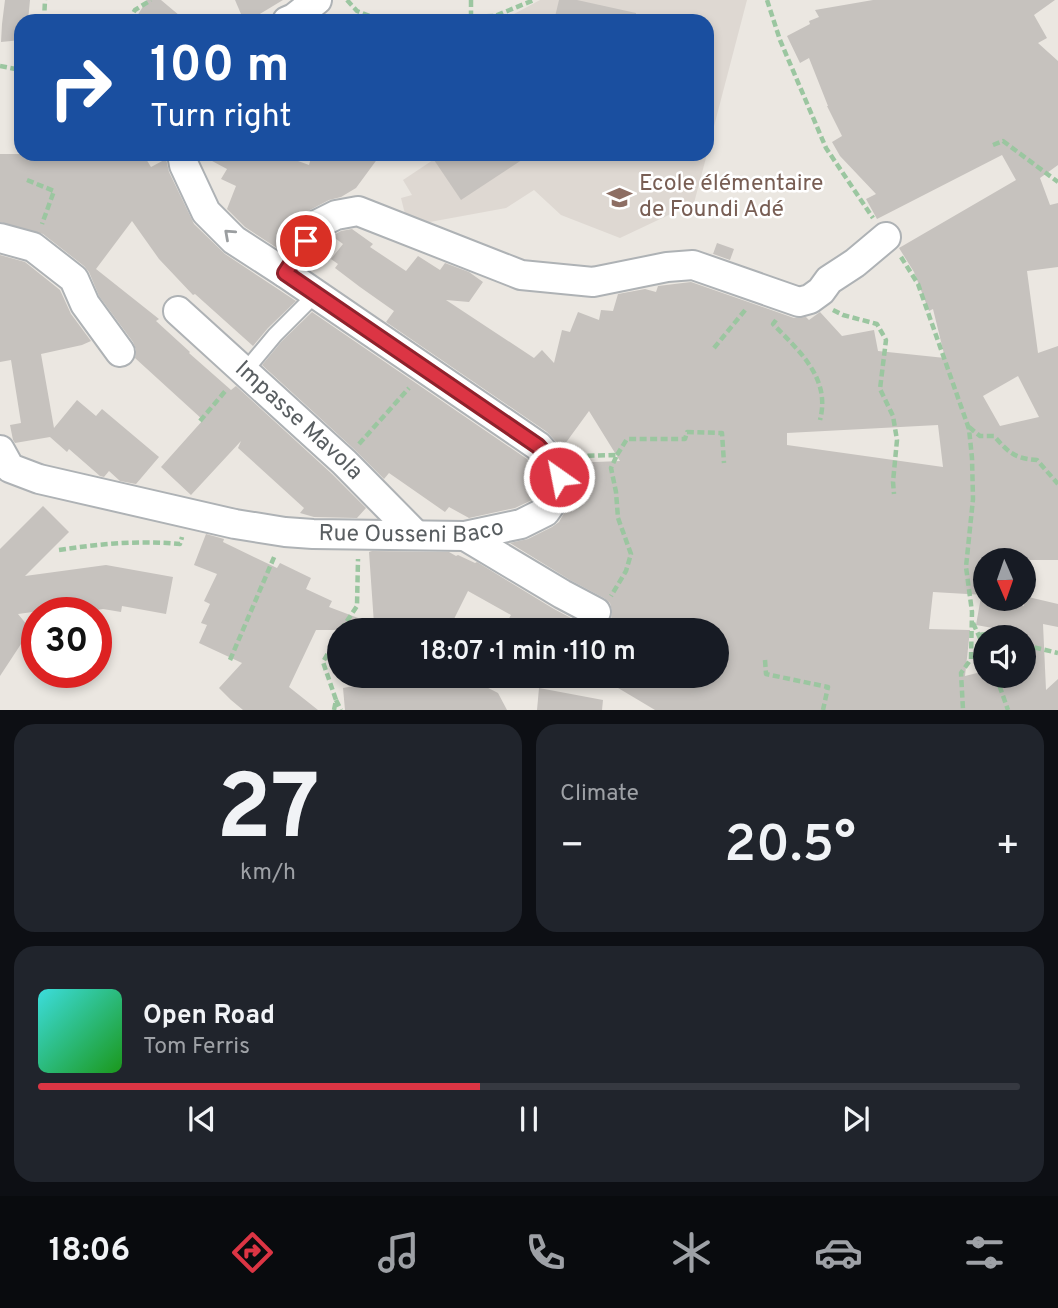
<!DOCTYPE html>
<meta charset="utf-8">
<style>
body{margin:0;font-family:Overpass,sans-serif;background:#20242c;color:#f1f3f6;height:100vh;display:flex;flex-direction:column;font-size:26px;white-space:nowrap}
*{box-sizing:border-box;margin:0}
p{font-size:23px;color:#9ea1a6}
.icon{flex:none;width:38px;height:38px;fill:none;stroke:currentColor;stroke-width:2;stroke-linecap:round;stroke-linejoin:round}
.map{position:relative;height:710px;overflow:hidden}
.panel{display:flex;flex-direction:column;gap:14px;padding:14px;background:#0d0f14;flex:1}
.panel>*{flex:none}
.hud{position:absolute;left:14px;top:14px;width:700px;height:147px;border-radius:21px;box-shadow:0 4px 10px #0003;background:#1a4fa0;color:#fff;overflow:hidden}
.needle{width:46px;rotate:178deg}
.controls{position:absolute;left:973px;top:548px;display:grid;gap:14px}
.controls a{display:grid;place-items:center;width:63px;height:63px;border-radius:50%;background:#171b24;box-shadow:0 4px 10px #0003;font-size:35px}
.speed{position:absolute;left:21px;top:597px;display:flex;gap:14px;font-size:35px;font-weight:700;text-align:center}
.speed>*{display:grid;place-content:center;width:91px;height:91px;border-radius:50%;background:#171b24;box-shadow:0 4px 10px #0003;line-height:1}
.speed .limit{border:10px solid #d22;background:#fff;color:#111}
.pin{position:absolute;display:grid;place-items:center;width:60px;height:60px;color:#fff;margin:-30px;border:4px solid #fff;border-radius:50%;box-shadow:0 2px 7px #0007}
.me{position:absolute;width:77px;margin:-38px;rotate:327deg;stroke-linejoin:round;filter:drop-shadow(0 0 5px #0008)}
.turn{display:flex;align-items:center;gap:24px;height:147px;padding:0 21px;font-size:32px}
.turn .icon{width:91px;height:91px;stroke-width:2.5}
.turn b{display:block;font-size:49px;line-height:60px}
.big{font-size:52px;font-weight:600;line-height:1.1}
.panel .widget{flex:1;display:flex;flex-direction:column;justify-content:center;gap:10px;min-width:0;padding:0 24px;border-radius:21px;background:#20242c}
.panel .dial{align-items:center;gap:0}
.dial b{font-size:91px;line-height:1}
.song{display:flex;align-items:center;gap:21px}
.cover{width:84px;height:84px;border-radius:10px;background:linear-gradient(135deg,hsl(180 70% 55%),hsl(120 70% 35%))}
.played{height:7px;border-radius:4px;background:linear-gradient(90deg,#dc3544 45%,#363941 45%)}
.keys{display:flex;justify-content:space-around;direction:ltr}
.heat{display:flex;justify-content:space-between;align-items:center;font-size:38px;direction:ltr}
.panel .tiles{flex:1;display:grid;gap:14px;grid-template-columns:1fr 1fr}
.widget:last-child{grid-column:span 2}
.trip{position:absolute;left:327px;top:618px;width:402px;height:70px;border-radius:35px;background:#171b24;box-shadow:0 4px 10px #0003;font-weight:600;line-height:70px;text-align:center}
.menu{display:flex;height:112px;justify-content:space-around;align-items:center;background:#090b0e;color:#9ea1a6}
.menu .icon{width:49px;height:49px}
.menu .active{color:#dc3544}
.menu b{font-size:32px;color:#f1f3f6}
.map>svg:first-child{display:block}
</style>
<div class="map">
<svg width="1058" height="710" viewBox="0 0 1058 710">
<rect width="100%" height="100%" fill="#ebe7e1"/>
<g fill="#ded8d2">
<path d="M540,0H747L707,153V21H501Z"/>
<path d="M442,154H707L694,203L620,238L561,215L534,190L506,208L408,226L401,198L412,195L403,180Z"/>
</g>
<g fill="#c6c2be" fill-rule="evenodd">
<path d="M5,0H30L28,21H21V40L1,42L2,24Z"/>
<path d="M147,0H161L186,21H134Z"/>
<path d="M235,0H283L248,21H244Z"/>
<path d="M559,0H577L636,13V21H554Z"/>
<path d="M873,0H1055L1034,15L1047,38L1038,43L1058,61V165L1040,178L1050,205L1058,203V267L1027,271L1038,353L1058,346V560H985L984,595L933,592L929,629L970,630L965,676L985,671V676H1027L1025,641L1024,637H1021V633L976,625L981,597L1024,606V596L1058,604V627L1043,624L1046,690L1058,679V710H655L598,676H718V630H502L511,615L468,591L452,623L450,622L446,630H316L289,687L318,710H243L231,700L219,688L242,663L199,643L207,625L201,623L210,604L204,601L217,574L194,565L206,534L224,539L223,542L277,568L280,563L311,578L306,589L332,601L329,607L374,624L369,552L372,551L449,552L456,556L458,555L475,563L477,562L554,609L588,627L596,629L604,626L611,619L612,611L610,603L604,598L570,580L510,543L528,539L552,527L559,522L571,501L575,479L574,471L571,463L620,461L589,411L562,448L547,432L386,322L394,311L360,287L335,268L338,264L331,259L343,244L332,236L341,231L352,229L373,244L370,247L406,271L418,256L440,270L445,263L469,272L483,282L469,302L446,300L534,358L542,350L554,363L562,330L570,332L578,312L599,320L601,310L613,311L618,294L645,289L656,292L658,286L691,282L794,318L806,317L809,320L820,312L842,336L874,330L878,351L945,358L933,309L929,311L914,272L899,248L1016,180L1002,155L877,219L866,199L876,194L840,156L832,142L842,136L827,106H828L809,58L800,63L787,36L810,24L809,21L819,17L815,10ZM1018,376L1039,417L1000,426L983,396ZM938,425L943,467L787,445V433Z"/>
<path d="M0,154H143L151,167L166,159L169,172L194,224L225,254L296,301L268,328L253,346L195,294L193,295L159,259L132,221L96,269L159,319L156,321L190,352L189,353L231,390L236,386L332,474L366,508L357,518L314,517L300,513L304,508L238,448L241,441L191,495L161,467L203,420L135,358L136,350L133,342L99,296L89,272L84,266L43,234L0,222Z"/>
<path d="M199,154H279L309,165L312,154H381L356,188L341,197L329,200L308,211L302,216L290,235L277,248L245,227L227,209L236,186L221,179L227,169Z"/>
<path d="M430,154H531L461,200Z"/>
<path d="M717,243L734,249L730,260L705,251L713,254Z"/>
<path d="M0,255L25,262L60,290L71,314L91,341L82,345L41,354L54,428L77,400L96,416L102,409L159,457L136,484L120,481L109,471L104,477L100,476L69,449L67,452L50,437L15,443L13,440L10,425L21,423L11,360L0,362Z"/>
<path d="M312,312L527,459L538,471L542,479L539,491L534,499L515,508L469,518L449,507L445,512L389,473L384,479L355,450L262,365L282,341Z"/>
<path d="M43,506L69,532L25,576L106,565L173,577L166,614L122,606L121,612L103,609L85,612L84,605L18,614L32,631L24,646L21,644L0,676V549Z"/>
<path d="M369,676H465L498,693L507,710H345L343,688L354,686L353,683L370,681Z"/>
<path d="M539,688L603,700L602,710H537Z"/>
</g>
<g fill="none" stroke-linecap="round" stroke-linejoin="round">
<defs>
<path id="service" d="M245,371L275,335L316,294"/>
<g id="minor">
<path d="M287,21L294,18L317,0"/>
<path d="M0,238L33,247L74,279L85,304L120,352"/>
<path d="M285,273L316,225L336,215L358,211L521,275L593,282L667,267L693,265L799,302L810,299L821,291L829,280L855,263L886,237"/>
<path id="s1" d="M178,311L344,462L415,534"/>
<path id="s2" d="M0,450L10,468L39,479L235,524L285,532L313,534L465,536L521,524L545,512L555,498L559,477L552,462L538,446L285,273L234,240L206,212L184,165L182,154"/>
<path d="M465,536L562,594L596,612"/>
</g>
</defs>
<use href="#service" stroke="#aeb2b5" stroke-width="18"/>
<use href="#minor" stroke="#aeb2b5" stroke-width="32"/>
<g stroke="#9bc6a0" stroke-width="4.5" stroke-dasharray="7 3.5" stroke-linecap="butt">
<path d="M347,0L357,11L382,21"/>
<path d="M471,0V17"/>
<path d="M767,0L780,40L826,148L873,218"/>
<path d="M44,21L45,0"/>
<path d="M128,21L135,10L151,0"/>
<path d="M434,21L471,17L495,16L534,0"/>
<path d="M0,66L21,70"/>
<path d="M993,145L1003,141L1058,182"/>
<path d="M27,180L54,191L42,224"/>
<path d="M901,257L918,284L969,429L972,458L973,499L966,567L972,612L971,659L961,673L963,710"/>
<path d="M833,310L843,315L877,324L886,340L880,389L893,416L897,440L893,482L894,494"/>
<path d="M776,320L773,324C799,351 831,378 820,420"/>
<path d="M714,348L746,309"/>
<path d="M200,421L227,389"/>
<path d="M969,427L980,436H994C1008,452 1015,459 1037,460L1058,484"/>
<path d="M359,444L409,388"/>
<path d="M617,455L627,439H685L687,432L722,433L724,463"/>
<path d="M577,456L617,455L611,468L616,492L618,518L631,554L626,571L611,596"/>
<path d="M59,550C99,544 139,540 180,544L182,537"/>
<path d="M973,623L985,649"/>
<path d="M341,630L357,606L358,559"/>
<path d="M979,635L1001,632L1009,637"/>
<path d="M1024,645L1058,653"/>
<path d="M230,660L275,555"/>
<path d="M765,660L766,674L828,687L823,710"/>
<path d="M996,676L1008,710"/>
<path d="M336,700L341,710"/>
<path d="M334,710L336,700L323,662L340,632"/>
</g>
<use href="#service" stroke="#fff" stroke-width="14"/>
<use href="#minor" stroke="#fff" stroke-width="28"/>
</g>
<defs><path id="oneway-chevron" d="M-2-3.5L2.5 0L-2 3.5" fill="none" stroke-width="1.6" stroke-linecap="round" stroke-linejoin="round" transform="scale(1.75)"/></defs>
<use stroke="#9b9ea0" href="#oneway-chevron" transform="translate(229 234) rotate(-138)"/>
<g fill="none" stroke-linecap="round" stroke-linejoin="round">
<defs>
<path id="route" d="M306,241L285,273L538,446L552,462L559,477"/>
</defs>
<use href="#route" stroke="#8f222c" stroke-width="18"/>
<use href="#route" stroke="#dc3544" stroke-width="12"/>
</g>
<defs>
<symbol id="school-bare" viewBox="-9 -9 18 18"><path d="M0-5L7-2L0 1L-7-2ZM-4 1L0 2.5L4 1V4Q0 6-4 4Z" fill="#8d6e63" stroke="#fff" stroke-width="2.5" paint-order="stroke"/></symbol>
</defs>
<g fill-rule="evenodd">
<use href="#school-bare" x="602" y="180" width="35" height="35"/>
</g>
<g text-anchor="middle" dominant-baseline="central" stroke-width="5" stroke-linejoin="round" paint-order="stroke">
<g font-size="23" fill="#785e54" stroke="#fff" text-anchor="start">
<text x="639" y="184">Ecole élémentaire<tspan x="639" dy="26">de Foundi Adé</tspan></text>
</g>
<g font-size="23" fill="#595e61" stroke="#fff">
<text stroke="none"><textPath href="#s1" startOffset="163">Impasse Mavola</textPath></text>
<text stroke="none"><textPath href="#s2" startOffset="430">Rue Ousseni Baco</textPath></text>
</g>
</g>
</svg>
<div class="controls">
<a><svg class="needle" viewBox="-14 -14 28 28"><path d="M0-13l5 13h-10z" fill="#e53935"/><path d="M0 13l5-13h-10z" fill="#9ea1a6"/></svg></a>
<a><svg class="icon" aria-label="sound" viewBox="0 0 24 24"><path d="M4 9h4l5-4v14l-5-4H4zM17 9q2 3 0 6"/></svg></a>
</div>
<div class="speed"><div class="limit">30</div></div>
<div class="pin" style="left:306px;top:241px;background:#d93025"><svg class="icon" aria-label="arrive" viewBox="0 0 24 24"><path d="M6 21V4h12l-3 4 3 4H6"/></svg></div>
<svg class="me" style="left:559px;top:477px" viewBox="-20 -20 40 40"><circle r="17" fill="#dc3544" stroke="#fff" stroke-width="3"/><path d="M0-11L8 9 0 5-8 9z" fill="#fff"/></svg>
<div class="trip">18:07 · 1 min · 110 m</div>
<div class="hud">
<div class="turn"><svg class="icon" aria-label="right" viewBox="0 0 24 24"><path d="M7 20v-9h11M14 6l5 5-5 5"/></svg><div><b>100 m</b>Turn right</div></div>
</div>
</div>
<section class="panel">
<div class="tiles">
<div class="widget dial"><b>27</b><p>km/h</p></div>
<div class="widget"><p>Climate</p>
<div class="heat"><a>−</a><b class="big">20.5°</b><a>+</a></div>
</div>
<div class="widget">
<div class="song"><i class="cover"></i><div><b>Open Road</b><p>Tom Ferris</p></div></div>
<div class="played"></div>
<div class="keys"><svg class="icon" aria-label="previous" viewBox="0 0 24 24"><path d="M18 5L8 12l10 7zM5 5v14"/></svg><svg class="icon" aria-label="pause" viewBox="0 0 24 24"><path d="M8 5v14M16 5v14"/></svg><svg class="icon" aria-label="next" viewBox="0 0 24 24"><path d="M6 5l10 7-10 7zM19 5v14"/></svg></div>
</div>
</div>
</section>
<nav class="menu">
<b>18:06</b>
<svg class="icon active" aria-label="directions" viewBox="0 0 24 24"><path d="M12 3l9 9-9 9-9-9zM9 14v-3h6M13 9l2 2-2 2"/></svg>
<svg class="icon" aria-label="music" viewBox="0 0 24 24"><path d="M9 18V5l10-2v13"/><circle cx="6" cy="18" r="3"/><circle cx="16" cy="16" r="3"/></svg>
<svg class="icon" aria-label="phone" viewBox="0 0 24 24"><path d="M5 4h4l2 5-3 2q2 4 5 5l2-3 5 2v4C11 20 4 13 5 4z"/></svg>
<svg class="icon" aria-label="climate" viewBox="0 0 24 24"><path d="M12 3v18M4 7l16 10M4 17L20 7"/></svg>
<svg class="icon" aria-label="car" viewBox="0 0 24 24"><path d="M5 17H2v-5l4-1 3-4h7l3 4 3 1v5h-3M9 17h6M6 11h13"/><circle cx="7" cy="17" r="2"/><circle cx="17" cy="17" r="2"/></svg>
<svg class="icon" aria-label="filters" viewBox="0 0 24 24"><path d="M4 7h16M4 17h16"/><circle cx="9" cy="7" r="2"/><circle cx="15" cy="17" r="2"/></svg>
</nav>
